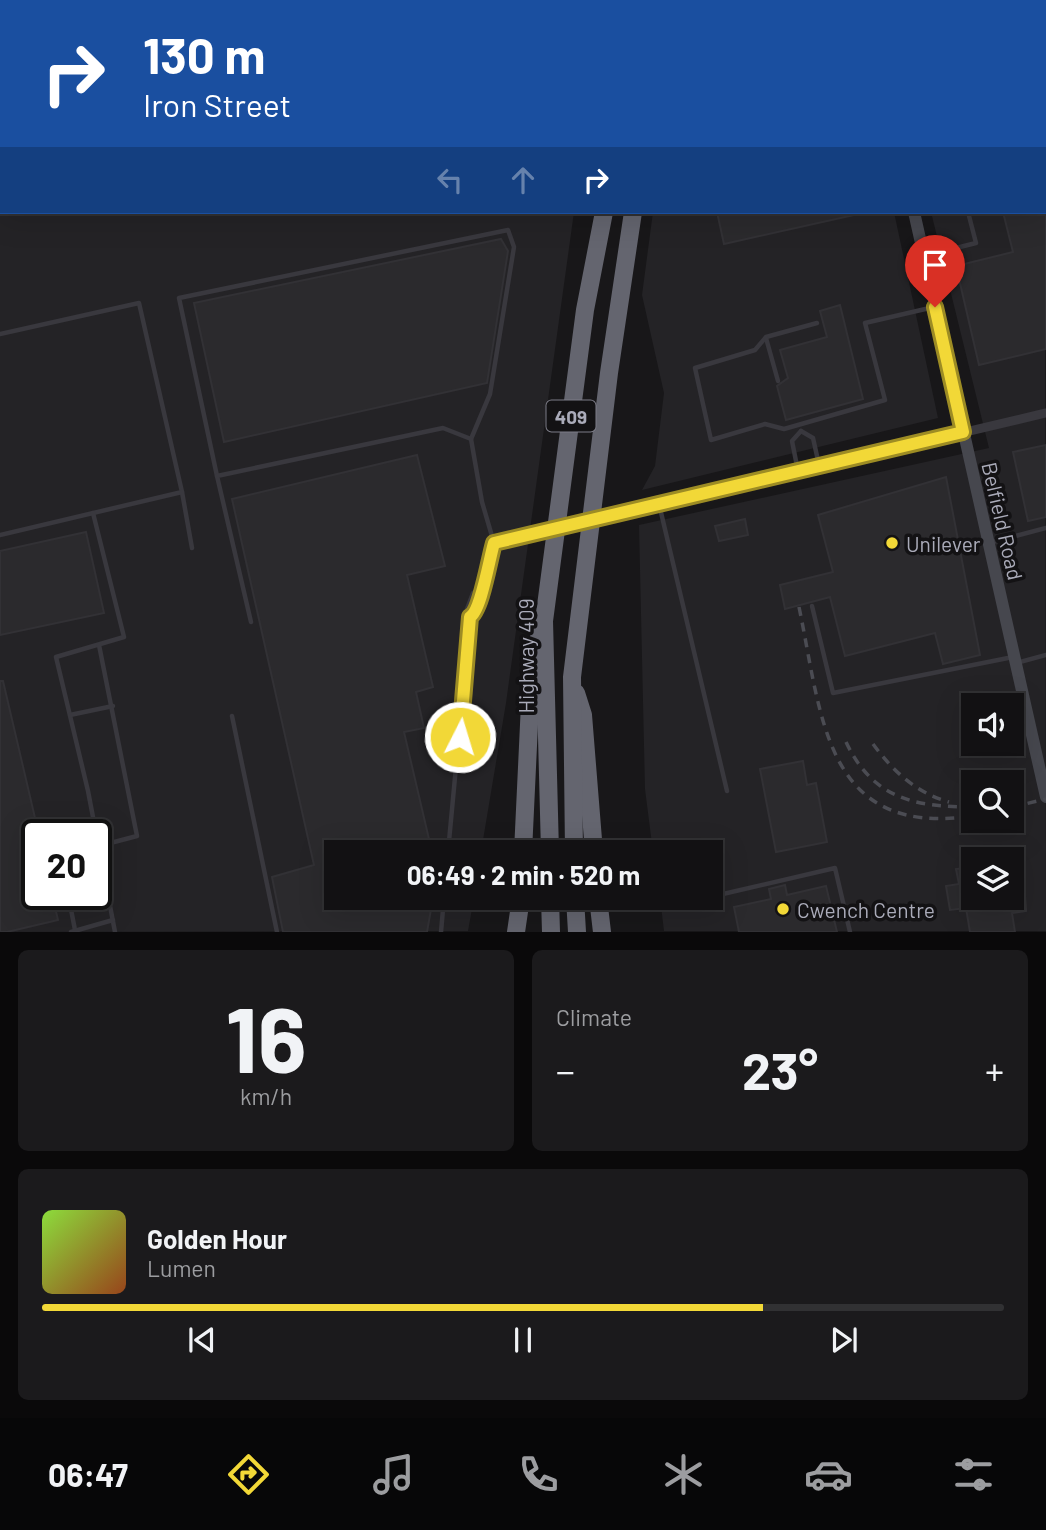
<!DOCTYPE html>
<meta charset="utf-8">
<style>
body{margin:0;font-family:Barlow,sans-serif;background:#1b1a1c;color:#f1f3f6;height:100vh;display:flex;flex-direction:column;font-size:26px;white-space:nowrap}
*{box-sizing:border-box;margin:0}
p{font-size:23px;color:#9c9da0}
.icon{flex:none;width:38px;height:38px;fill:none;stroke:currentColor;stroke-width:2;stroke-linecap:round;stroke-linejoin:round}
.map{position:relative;height:932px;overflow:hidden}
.drawer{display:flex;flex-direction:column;gap:18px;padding:18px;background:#0a090a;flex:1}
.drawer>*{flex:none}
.top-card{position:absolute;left:0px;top:0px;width:1046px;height:214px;box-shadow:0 7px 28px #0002,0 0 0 2px #313133;background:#1a4fa0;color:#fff;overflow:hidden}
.tools{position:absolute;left:961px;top:693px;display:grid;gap:14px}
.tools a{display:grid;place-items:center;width:63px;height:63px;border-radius:0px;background:#121113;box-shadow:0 7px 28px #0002,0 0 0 2px #313133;font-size:35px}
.speed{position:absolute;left:21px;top:819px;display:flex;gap:14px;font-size:35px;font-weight:700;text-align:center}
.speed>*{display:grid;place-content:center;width:91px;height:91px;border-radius:50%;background:#121113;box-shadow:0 7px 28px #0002,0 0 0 2px #313133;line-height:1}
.speed .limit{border:4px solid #111;border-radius:10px;background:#fff;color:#111}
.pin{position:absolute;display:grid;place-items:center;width:60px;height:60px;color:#fff;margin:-72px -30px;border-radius:50% 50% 50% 0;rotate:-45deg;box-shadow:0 0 7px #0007}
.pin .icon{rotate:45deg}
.me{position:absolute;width:77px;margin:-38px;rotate:5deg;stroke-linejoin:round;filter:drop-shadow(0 0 5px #0008)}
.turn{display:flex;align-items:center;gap:24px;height:147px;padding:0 28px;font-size:32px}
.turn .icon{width:91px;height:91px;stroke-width:2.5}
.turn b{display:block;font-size:49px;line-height:60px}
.lanes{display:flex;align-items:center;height:66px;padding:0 28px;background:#0003;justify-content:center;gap:35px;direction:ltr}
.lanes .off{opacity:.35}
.big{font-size:52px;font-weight:700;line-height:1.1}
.drawer .widget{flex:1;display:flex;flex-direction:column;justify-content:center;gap:10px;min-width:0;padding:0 24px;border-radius:10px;background:#1b1a1c}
.drawer .dial{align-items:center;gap:0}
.dial b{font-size:91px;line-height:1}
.song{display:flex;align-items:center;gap:21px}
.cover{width:84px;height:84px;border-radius:10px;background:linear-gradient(135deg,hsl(90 70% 55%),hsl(20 70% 35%))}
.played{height:7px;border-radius:4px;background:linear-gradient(90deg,#f2d837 75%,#313133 75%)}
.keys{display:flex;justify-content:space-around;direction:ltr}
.heat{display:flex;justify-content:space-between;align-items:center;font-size:38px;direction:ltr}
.drawer .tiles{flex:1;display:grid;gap:18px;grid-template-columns:1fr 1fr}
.widget:last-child{grid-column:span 2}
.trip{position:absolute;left:324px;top:840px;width:399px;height:70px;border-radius:0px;background:#121113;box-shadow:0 7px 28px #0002,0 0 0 2px #313133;font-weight:700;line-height:70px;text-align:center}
.tabs{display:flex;height:112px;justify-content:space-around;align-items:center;background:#070708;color:#9c9da0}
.tabs .icon{width:49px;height:49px}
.tabs .active{color:#f2d837}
.tabs b{font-size:32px;color:#f1f3f6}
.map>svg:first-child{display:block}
</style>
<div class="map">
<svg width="1046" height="932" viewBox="0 0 1046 932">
<rect width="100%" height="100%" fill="#181719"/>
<g fill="#242326" fill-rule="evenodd">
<path d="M0,0H591L2,2V212H574L506,703L481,852H336V898H474L468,931L0,932ZM37,835H96V894H37Z"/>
<path d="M654,0H1046V15L1045,2Z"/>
<path d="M1045,85L1046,931H664L660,898H710V852H653L645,789L639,525L989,448L931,212H1045ZM973,705H1012V744H973ZM973,782H1012V821H973ZM973,859H1012V898H973Z"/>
<path d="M653,212H894L938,418L642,490L655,466L664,393L642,295Z"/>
</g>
<g fill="#2b2a2d" stroke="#323135" stroke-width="2">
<path d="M717,212H853L854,215L724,244Z"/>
<path d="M1003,212H1046V349L979,365L956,266L1013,252Z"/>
<path d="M501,239L508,251L487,383L224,442L194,303Z"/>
<path d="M840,305L863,399L786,420L777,386L788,378L780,350L827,337L820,311Z"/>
<path d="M1046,445V517L1028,521L1013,452Z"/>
<path d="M417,455L445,566L407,575L433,687L416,692L424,728L404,732L432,852H336V898H433L427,932H283L272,877L314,865L232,499Z"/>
<path d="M946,477L980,655L943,664L935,633L845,656L830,597L785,609L780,585L833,572L818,515Z"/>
<path d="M745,519L748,535L719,541L715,526Z"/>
<path d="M86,532L104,613L0,635V551Z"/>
<path d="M0,681H3L39,835L37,894H52L58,920L7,932H0Z"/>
<path d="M803,761L807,785L816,783L827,842L776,852L760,769Z"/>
<path d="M1023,866L1026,911L1012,913L1015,932H970L966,908L950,910L946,886L959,884L956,869L973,867V898H1012V868Z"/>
<path d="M785,885L787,895L826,886L837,932H739L734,907L771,899L769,889Z"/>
</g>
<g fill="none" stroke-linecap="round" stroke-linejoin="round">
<g stroke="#39383e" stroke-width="4.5">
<path d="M347,0V2"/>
<path d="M1045,102H1046"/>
<path d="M924,256L976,243L968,212"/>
<path d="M817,323L766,337L755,350L695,368L711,440L765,424L784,429L885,400L865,323L934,307"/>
<path d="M0,334L139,303L182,492L0,535"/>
<path d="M766,338L778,381"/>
<path d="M801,431L813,438L819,465"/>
<path d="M798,471L792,441L801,431"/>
<path d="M217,476L179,298L508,230L514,247L490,394L471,439"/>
<path d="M182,492L192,548"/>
<path d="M659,504L727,791"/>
<path d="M93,513L124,637L56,657L88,791L115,932"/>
<path d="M989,543L1046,528"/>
<path d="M812,606L833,693L1013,657"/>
<path d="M251,622L217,476L443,428L471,439L482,502L494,543L481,589L483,598L477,613L470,617"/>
<path d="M1016,663L1046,655"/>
<path d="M70,715L113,706"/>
<path d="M232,716L277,932"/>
<path d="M67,835L96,827"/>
<path d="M99,846L137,836L99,645"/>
<path d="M448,852L470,617L467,609L473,593L481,589"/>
<path d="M68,894L75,930"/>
<path d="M710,897L835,868L850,932"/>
<path d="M677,902L708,898"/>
<path d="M71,932L113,920"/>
<path d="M441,932L444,898"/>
</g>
<g stroke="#39383e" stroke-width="9">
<path d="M634,510L1046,413"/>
<path d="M494,543L529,535"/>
</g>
<g stroke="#46474e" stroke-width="12">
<path d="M866,0V2"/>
<path d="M914,212L1046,797"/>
</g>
<g stroke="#64656f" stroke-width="18">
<path d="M612,0V2"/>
<path d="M639,2V0"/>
<path d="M576,693L583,715L594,852"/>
<path d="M523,852L532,661L540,634"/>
<path d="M550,852L544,621L585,310L604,212"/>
<path d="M574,852L572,677L609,373L633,212"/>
<path d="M550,898L551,932"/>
<path d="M575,898L577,932"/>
<path d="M598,898L602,932"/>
<path d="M516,932L521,898"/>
</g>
<g stroke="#4b4c53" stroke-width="3.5" stroke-dasharray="9 7" stroke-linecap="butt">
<path d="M799,607C822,716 824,838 973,816"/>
<path d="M846,742C873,799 915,807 973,807"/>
<path d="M873,744C893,771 916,793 949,802"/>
<path d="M1012,807L1046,799"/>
</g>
<path stroke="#39383e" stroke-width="9" d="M529,535L634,510"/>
</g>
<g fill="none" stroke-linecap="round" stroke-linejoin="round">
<defs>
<path id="route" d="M460,737L470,617C481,611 489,560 494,543L963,432L935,307"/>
</defs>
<use href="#route" stroke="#9d8c24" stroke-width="18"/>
<use href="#route" stroke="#f2d837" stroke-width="12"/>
</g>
<g fill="#f2d837" stroke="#131214" stroke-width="2.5">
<circle cx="892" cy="543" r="7"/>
<circle cx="783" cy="909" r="7"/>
</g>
<g text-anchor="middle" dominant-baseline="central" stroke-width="7" stroke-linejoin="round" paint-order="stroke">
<rect fill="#131214" stroke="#7d7d88" stroke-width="2" x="546.5" y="400.5" width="49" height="31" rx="5"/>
<g font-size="19" font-weight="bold" fill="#aaabb9">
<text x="571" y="416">409</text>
</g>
<g font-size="21" fill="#aaabb9" stroke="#131214">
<text transform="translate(1003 521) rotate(77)">Belfield Road</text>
<text transform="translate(525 656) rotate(-90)">Highway 409</text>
</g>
<g font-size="21" fill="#aaabb9" stroke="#131214" text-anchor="start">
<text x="906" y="543">Unilever</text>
<text x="797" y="909">Cwench Centre</text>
</g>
</g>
</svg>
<div class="tools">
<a><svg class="icon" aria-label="sound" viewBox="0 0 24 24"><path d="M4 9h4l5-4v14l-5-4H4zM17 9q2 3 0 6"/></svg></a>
<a><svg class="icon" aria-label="search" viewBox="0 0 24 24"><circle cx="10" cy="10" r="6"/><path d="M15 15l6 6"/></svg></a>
<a><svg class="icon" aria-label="layers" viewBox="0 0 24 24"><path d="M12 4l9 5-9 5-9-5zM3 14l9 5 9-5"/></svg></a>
</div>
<div class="speed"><div class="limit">20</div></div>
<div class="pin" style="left:935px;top:307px;background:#d93025"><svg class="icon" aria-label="arrive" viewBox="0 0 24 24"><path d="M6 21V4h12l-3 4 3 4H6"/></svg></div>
<svg class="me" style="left:460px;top:737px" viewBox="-20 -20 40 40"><circle r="17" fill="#f2d837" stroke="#fff" stroke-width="3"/><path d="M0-11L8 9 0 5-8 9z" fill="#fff"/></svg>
<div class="trip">06:49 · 2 min · 520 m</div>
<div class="top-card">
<div class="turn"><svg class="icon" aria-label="right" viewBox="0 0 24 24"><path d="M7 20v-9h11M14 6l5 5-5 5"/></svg><div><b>130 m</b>Iron Street</div></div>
<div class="lanes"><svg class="icon off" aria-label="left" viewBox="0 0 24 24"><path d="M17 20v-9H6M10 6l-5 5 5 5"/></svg><svg class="icon off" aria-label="ahead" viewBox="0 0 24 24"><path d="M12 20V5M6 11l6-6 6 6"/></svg><svg class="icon" aria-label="right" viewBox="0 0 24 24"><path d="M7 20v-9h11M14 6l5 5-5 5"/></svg></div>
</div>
</div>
<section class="drawer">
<div class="tiles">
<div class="widget dial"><b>16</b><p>km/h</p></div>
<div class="widget"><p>Climate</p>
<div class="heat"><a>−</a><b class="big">23°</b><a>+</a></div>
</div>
<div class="widget">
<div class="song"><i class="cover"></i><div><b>Golden Hour</b><p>Lumen</p></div></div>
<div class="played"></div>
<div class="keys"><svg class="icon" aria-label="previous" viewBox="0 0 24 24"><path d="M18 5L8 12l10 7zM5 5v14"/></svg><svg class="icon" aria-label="pause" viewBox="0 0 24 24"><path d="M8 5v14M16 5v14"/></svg><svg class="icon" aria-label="next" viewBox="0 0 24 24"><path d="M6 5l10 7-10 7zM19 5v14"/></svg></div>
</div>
</div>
</section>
<nav class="tabs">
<b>06:47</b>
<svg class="icon active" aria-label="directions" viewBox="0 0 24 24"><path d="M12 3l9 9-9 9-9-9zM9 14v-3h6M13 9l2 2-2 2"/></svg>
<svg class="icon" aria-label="music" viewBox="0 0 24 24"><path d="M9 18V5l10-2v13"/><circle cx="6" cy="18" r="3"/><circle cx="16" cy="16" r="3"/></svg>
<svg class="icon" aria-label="phone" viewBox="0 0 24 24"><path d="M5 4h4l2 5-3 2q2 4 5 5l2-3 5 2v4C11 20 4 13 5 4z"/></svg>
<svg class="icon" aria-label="climate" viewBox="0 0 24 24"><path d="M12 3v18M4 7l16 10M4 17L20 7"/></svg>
<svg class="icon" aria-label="car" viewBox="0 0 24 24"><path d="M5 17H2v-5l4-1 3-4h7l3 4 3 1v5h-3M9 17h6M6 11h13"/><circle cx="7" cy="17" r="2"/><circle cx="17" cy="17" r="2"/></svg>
<svg class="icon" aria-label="filters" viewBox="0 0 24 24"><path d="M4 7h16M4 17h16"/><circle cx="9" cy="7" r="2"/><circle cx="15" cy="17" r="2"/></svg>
</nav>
